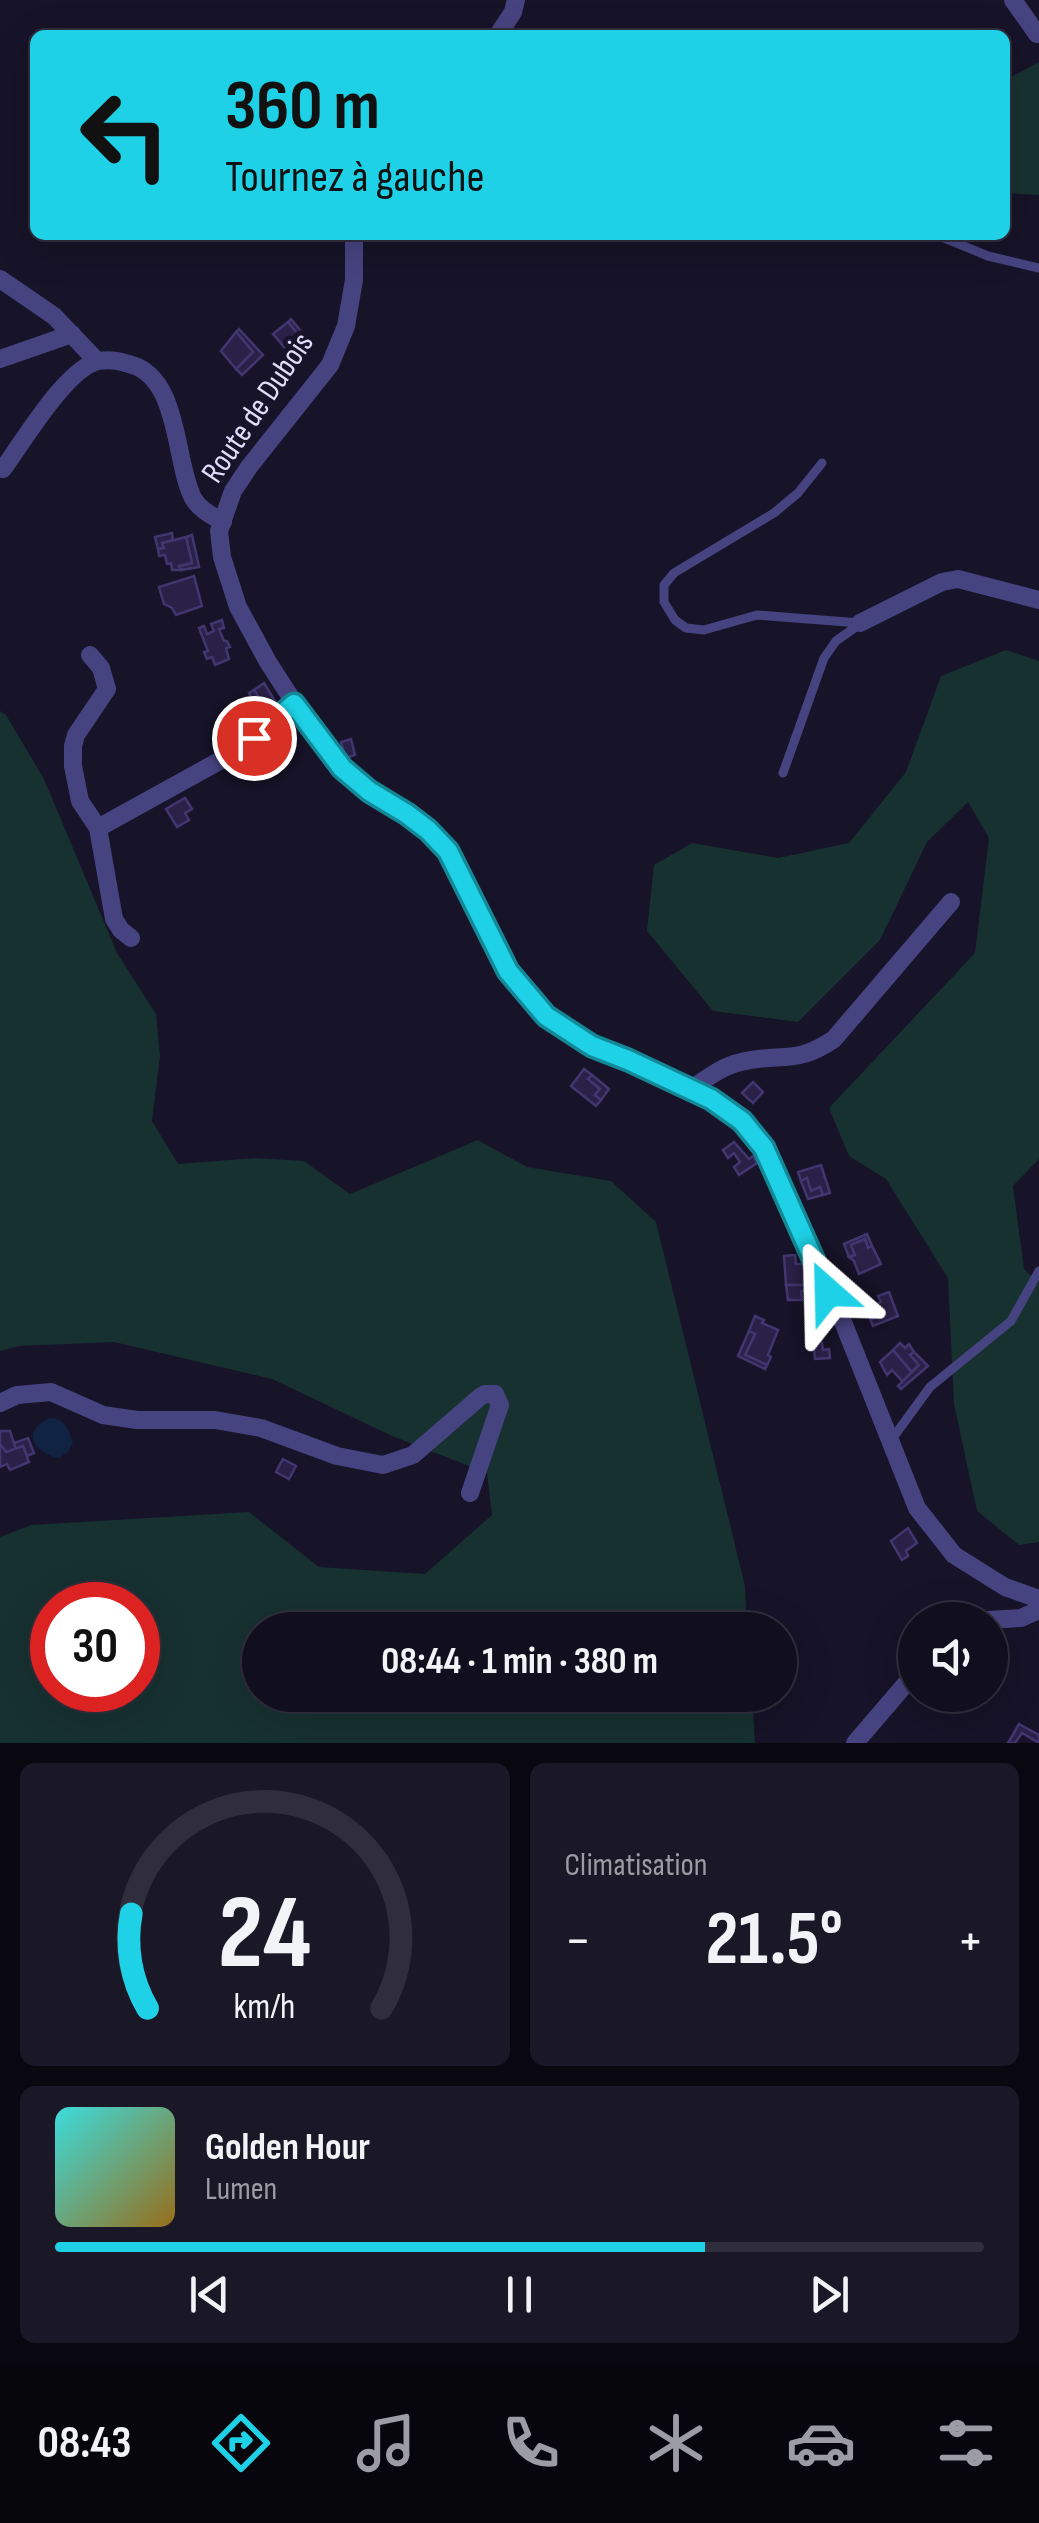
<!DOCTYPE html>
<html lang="fr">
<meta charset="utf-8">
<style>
body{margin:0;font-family:"Sofia Sans Condensed",sans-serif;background:#1a1727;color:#f1f3f6;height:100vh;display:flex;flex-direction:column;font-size:38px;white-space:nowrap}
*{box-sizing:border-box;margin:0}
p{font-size:32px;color:#9c9ca4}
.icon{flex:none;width:55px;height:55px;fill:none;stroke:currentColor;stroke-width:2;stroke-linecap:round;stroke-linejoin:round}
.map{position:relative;height:1743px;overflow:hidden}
.drawer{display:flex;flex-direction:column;gap:20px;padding:20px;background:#090810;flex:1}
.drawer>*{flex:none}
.hud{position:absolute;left:30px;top:30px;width:980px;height:210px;border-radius:15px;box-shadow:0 10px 40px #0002,0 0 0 2px #302e3c;background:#1ed1e6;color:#111;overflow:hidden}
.fabs{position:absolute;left:898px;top:1602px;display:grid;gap:20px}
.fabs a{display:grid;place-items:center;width:110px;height:110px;border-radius:50%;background:#110e1e;box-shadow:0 10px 40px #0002,0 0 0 2px #302e3c;font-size:50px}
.speed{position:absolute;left:30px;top:1582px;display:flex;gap:20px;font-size:50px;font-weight:700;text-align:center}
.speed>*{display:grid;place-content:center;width:130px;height:130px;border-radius:50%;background:#110e1e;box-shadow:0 10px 40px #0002,0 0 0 2px #302e3c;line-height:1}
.speed .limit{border:15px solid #d22;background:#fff;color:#111}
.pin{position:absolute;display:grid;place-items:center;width:85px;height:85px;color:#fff;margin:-42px;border:5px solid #fff;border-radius:50%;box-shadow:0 2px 10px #0007}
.me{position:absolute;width:110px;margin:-55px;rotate:335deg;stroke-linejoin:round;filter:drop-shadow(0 0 8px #0008)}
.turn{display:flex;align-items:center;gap:35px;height:210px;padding:0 30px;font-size:45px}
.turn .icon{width:130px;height:130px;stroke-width:2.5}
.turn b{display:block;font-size:70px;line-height:85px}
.big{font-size:75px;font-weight:700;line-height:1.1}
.drawer .widget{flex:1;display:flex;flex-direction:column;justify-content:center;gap:15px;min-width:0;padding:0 35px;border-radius:15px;background:#1a1727}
.drawer .dial{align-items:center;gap:0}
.dial svg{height:260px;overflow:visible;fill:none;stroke:#302e3c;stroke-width:7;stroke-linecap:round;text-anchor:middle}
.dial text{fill:#f1f3f6;stroke:none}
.song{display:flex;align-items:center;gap:30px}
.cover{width:120px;height:120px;border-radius:15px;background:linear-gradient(135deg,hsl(180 70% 55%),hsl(40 70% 35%))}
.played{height:10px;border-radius:5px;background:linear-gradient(90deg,#1ed1e6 70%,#302e3c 70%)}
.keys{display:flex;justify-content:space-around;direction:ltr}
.heat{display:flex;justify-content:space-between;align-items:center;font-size:55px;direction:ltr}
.drawer .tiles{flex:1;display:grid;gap:20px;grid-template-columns:1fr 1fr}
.widget:last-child{grid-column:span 2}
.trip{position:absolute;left:242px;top:1612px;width:555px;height:100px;border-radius:50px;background:#110e1e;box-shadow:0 10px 40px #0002,0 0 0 2px #302e3c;font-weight:700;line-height:100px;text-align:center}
.tab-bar{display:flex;height:160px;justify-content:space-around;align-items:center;background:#07060c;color:#9c9ca4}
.tab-bar .icon{width:70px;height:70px}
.tab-bar .active{color:#1ed1e6}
.tab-bar b{font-size:45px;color:#f1f3f6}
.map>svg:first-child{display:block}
</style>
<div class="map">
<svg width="1039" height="1743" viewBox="0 0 1039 1743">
<rect width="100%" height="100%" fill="#171328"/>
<g fill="#173130" fill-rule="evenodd">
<path d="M1039,62V195L1005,193V80Z"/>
<path d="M1006,650L1039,661V1159L1013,1186L1024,1269L1039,1283V1542L1019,1545L977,1511L954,1404L948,1278L886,1179L849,1156L829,1108L975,953L989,838L968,802L927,842L880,940L798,1022L713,1011L647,931L654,865L692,843L778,858L849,843L906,772L941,676Z"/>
<path d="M0,711L6,715L44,779L117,953L156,1014L160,1056L152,1121L178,1164L255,1158L304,1161L350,1194L478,1140L527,1167L611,1181L656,1222L745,1586L747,1630H260V1695H752L755,1743H0V1537L31,1525L249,1512L319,1567L425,1574L492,1515L487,1473L392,1436L272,1379L114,1342L19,1346L0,1351ZM52,1605H138V1690H52Z"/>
</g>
<path fill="#112343" d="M49,1418C66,1418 69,1430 73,1443L68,1452L59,1458C34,1452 20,1433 49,1418Z"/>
<g fill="#292147" stroke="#423670" stroke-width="2.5">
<path d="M291,319L314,347L303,356L297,348L304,342L288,322Z"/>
<path d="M288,322L304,342L297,348L303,356L296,361L273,334Z"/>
<path d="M239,329L263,355L242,375L236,369L253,352L236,332Z"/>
<path d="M236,332L253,352L236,369L221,351Z"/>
<path d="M172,533L173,540L162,543L164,548L158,549L155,537Z"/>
<path d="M192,535L199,567L181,570L179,566L192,563L186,537Z"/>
<path d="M186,537L192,563L179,566L181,570H172L171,563L167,564L165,555L159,556L158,549L164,548L162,543Z"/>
<path d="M194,576L202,606L176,615L172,608L164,604L159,587Z"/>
<path d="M222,620L224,628L219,629L224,641H227L230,647L226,648L229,659L215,665L212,657L207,659L204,652L208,651L199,628L204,626L207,634L214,631L211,624Z"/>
<path d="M264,683L278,706L244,727L237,716L261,701L254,690Z"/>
<path d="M254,690L261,701L237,716L233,712L252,699L249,693Z"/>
<path d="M351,739L355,755L346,758L341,742Z"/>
<path d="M185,798L192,809L185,813L189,820L177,827L166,809Z"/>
<path d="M584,1069L592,1075L588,1079L600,1089L595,1095L601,1100L596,1106L571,1086Z"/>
<path d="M592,1075L609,1089L601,1100L595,1095L600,1089L588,1079Z"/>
<path d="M753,1082L763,1092L753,1103L742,1093Z"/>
<path d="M734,1142L749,1159L753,1156L757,1163L739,1175L734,1167L740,1162L734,1153L728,1158L723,1150Z"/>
<path d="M821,1165L830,1193L823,1195L820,1187L811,1191L807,1178L801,1181L798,1172Z"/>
<path d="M807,1178L811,1191L820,1187L823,1195L808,1199L801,1181Z"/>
<path d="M867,1234L872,1246L868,1248L865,1239L851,1245L855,1255L849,1257L844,1244Z"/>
<path d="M865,1239L868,1248L872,1246L881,1264L859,1274L854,1261L849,1257L855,1255L851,1245Z"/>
<path d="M795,1255L796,1264H805L806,1285H786L784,1256Z"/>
<path d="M809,1263L811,1290L801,1291L802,1300H788L786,1285H806L805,1264Z"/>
<path d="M889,1292L898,1316L873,1326L870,1319L874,1318L870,1307L881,1302L878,1296Z"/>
<path d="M755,1316L764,1320L762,1323L778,1330L768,1355L771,1357L767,1365L745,1355L755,1334L749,1331Z"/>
<path d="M820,1330L823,1350L829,1349L830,1358L815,1359L813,1341H808V1332Z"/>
<path d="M749,1331L755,1334L745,1355L767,1365L765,1369L738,1356Z"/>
<path d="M900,1343L905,1348L909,1344L914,1352L910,1355L919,1365L912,1372L893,1350Z"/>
<path d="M893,1350L913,1374L903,1382L892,1370L887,1375L880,1362Z"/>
<path d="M914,1352L928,1366L901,1389L898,1386L919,1365L910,1355Z"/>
<path d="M0,1431H10L16,1449L6,1452L0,1444Z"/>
<path d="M28,1438L34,1453L27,1456L23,1446L16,1449L14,1443Z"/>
<path d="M0,1444L6,1452L23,1446L29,1462L10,1470L7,1464L0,1467Z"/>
<path d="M283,1459L296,1466L289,1479L276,1472Z"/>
<path d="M908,1528L917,1543L906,1551L908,1556L902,1560L891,1541Z"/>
<path d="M1019,1724L1039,1735V1743L1022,1733L1015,1743H1008Z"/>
</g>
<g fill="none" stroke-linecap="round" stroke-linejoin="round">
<g stroke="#464381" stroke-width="9">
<path d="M937,235L988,256L1039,268"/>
<path d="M822,463L798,493L774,513L674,573L664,585V602L675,620L686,628L704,630L757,615L860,623"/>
<path d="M783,773L824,658L836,641L860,624"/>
<path d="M892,1439L930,1387L1011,1321L1039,1271"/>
</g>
<g stroke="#464381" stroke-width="18">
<path d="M1013,0L1037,34"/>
<path d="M498,35L513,12L516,0"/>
<path d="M354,235V280L346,326L330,365L249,467L233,491L219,531L222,557L238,607L268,662L306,721L342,768L369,791L407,814L428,831L447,851L508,971L546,1016L592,1047L628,1060L711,1099L742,1121L764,1148L814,1263L843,1322L917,1508L954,1555L1005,1587L1039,1599"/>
<path d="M0,279L54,316L97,361"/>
<path d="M0,359L72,334"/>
<path d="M3,469C23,442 67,367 99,361C109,359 120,361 129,364C180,376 174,461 193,498C200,510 211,515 223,522"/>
<path d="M860,623L942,582L958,579L1039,600"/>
<path d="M90,655L101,668L107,689L76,735L73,746V766L80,801L98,828L114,919L121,930L131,938"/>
<path d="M98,828L221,760L254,739L294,703"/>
<path d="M691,1089C706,1079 722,1066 741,1062C780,1052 795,1066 834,1039L951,902"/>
<path d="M0,1403L17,1395L51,1392L103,1415L137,1420H215L261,1428L337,1456L383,1465L413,1455L480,1397L485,1394H495L500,1405L470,1493"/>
<path d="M988,1620L1021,1618L1039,1610"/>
<path d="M855,1743L915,1673"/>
</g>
</g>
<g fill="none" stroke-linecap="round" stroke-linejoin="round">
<defs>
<path id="route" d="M254,738L294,704L342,768L369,791L407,814L428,830L448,851L508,971L546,1016L592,1046L628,1060L711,1099L742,1121L764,1148L828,1292"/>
</defs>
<use href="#route" stroke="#148896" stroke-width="25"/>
<use href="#route" stroke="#1ed1e6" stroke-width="18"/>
</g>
<g text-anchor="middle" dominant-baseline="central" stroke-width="10" stroke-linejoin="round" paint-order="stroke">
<g font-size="32" fill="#e1ddfb" stroke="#171328">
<text transform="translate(258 408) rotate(-56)">Route de Dubois</text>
</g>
</g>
</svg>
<div class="fabs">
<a><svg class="icon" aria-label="sound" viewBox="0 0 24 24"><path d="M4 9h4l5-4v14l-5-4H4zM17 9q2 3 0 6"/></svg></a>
</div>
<div class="speed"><div class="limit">30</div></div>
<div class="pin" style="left:254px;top:738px;background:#d93025"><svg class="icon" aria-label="arrive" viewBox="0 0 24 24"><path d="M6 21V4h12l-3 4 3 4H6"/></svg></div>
<svg class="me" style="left:828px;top:1292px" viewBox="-20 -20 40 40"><path d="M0-17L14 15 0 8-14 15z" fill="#1ed1e6" stroke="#fff" stroke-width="4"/></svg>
<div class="trip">08:44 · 1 min · 380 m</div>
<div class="hud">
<div class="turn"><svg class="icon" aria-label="left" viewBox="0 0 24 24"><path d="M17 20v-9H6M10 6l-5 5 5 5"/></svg><div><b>360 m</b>Tournez à gauche</div></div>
</div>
</div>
<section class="drawer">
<div class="tiles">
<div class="widget dial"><svg viewBox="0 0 100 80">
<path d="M14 69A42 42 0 1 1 86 69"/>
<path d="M14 69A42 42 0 0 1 9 40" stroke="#1ed1e6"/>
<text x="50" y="56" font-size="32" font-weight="700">24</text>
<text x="50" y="72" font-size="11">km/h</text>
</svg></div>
<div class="widget"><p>Climatisation</p>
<div class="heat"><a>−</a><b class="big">21.5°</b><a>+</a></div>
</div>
<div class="widget">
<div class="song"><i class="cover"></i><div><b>Golden Hour</b><p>Lumen</p></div></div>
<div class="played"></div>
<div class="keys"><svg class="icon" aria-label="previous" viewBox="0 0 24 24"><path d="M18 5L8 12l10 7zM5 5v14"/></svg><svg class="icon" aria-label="pause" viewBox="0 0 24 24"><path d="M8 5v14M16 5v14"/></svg><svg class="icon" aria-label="next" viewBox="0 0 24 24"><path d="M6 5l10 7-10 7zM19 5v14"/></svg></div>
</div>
</div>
</section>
<nav class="tab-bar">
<b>08:43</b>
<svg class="icon active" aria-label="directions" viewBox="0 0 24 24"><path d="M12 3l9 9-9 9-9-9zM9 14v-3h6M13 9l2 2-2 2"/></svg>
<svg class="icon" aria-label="music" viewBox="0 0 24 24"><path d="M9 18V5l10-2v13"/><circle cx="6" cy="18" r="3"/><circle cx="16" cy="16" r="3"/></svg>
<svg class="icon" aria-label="phone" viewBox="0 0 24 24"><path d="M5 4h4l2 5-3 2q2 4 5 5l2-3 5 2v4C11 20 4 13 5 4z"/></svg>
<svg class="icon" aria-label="climate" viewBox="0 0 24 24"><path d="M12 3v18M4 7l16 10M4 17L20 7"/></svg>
<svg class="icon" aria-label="car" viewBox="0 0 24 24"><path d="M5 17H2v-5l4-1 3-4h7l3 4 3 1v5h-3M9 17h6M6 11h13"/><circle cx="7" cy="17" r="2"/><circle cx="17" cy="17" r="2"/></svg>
<svg class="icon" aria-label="filters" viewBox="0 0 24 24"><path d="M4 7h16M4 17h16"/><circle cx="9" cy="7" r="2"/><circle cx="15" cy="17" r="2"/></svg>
</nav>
